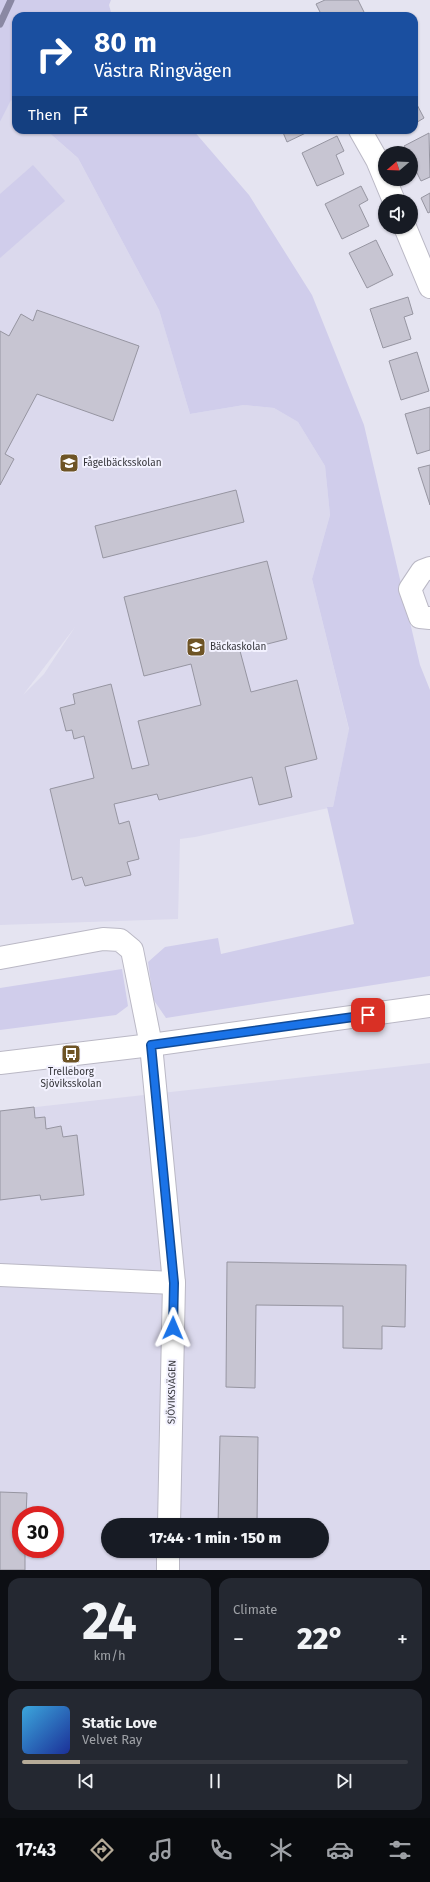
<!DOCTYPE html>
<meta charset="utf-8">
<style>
body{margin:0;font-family:"Fira Sans",sans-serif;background:#242831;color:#f1f3f6;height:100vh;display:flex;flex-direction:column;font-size:15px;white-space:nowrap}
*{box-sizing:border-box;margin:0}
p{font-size:13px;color:#9ea1a6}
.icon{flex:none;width:22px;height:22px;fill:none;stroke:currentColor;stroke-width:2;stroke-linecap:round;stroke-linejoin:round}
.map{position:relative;height:1570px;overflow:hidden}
.details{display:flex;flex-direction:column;gap:8px;padding:8px;background:#0d0f14;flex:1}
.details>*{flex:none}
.top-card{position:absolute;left:12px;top:12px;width:406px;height:122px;border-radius:12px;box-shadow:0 1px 3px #0004;background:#1a4fa0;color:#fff;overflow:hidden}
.needle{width:26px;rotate:251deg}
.tools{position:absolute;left:378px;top:146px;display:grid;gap:8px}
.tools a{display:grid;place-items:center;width:40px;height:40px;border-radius:50%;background:#171b24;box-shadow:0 1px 3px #0004;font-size:20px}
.speed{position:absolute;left:12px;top:1506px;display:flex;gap:8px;font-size:20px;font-weight:700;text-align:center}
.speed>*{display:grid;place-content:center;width:52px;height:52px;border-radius:50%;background:#171b24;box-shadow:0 1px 3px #0004;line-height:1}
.speed .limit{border:6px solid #d22;background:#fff;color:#111}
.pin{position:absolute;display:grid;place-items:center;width:34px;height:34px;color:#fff;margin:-17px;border-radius:8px;box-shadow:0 2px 6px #0006}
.me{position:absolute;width:44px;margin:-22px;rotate:1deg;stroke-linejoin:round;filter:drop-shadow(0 0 3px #0008)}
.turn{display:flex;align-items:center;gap:14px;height:84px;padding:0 16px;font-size:18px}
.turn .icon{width:52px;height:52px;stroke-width:2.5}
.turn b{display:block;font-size:28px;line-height:34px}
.then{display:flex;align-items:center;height:38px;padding:0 16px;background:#0003;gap:8px;font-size:15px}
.big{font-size:30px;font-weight:800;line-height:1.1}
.details .tile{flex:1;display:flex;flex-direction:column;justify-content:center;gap:6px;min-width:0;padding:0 14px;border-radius:12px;background:#242831}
.details .dial{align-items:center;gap:0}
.dial b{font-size:52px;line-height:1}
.song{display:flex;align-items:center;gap:12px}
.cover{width:48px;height:48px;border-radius:6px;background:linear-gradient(135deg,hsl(200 70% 55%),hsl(230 70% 35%))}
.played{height:4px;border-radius:2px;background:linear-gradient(90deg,#b6ab98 15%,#363941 15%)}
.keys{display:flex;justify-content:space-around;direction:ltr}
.heat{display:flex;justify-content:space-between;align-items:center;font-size:22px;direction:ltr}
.details .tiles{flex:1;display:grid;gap:8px;grid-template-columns:1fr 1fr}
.tile:last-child{grid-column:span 2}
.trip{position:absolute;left:101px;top:1518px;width:228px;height:40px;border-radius:20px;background:#171b24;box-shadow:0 1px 3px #0004;font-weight:800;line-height:40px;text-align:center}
.tabs{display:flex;height:64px;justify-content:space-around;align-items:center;background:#090b0e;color:#9ea1a6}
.tabs .icon{width:28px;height:28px}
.tabs .current{color:#b6ab98}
.tabs b{font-size:18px;color:#f1f3f6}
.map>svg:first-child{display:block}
</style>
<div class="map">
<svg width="430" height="1570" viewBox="0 0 430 1570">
<rect width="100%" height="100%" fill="#e5e4f1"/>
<g fill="#dbd9ed" fill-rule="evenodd">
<path d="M11,99L16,104V130H46L78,158L159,310L190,414L244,405L274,408L298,422L325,466L330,515L312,579L349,730L333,807L195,837L180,839L178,919L0,925V122ZM75,627L44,674L23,695Z"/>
<path d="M430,1063V1570H0V1111ZM21,1515H55V1549H21ZM108,1525H322V1551H108Z"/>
</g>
<g fill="#d0cdeb">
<path d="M0,0H111L109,5L112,16H16V104L11,100L0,122Z"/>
<path d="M46,130H193L249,195L312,295L364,425L420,665L430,690V976L166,1018L153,999L148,962L165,947L218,938L221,954L354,924L327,807H333L349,729L312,579L330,515L325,466L298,422L274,408L244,405L190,414L159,310L78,158Z"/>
<path d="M33,165L65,201L0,258V194Z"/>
<path d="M122,969L128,1006L116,1015L0,1030V988Z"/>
</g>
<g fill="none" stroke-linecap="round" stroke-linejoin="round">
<path stroke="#8a88a3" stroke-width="7" d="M0,24L11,0"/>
</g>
<g fill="#c7c5d2" stroke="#9695a1">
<path d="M325,0H358L366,16H322L316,4Z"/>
<path d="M414,99L424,118L414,124Z"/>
<path d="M282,130H312L287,142Z"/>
<path d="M429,133L430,177L421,181L411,161V153H407L404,146Z"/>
<path d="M337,136L344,151L336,155L344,174L317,186L302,153Z"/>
<path d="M361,186L368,200L359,205L369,226L342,239L325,204Z"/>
<path d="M430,193V212L428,213L421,198Z"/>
<path d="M376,240L393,275L367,288L349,253Z"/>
<path d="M408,297L413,314L404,317L411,339L383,348L370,309Z"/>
<path d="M37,310L139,346L113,421L37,394L5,454L14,459L0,485V331L9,336L21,314L33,321Z"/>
<path d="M417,352L429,391L401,400L389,361Z"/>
<path d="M430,407V450L417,454L405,414Z"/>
<path d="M430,465V505L418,468Z"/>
<path d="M236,490L244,522L103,558L95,526Z"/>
<path d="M267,561L287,639L240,651L251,692L297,680L317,759L285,767L292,797L259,805L252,777L159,800L157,794L114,804L119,824L129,821L139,859L127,862L131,875L85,886L82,877L72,880L50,789L94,778L84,736L74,739L72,730L66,731L60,708L75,704L73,694L111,684L132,769L149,765L138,721L201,705L191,664L144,676L124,597Z"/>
<path d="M34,1107L35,1118L45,1117L46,1129L61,1126L63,1137L77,1135L84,1195L41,1200L40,1195L0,1200V1111Z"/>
<path d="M227,1262L406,1265L405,1327L382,1326V1349L343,1348V1306L256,1305L255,1388L226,1387Z"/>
<path d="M220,1436L258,1437L257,1525H218Z"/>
<path d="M0,1492L27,1493L26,1515H21V1549H25V1570H0Z"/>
</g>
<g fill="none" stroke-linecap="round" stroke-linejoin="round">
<defs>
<g id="minor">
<path d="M360,130L377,160L394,201"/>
<path d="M405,227L430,287"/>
<path d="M430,568L422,571L410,589L420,617L430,618"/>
<path d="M0,958L103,939L120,940L132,950L151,1045L174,1283L169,1525"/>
<path d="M0,1275L174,1283"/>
<path d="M168,1570V1551"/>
</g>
<path id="major" d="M0,1063L151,1045L430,1006"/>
</defs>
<use href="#minor" stroke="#bab8c5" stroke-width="24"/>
<use href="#major" stroke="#bab8c5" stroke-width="24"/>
<use href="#minor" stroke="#fff" stroke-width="22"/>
<use href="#major" stroke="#fff" stroke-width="22"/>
</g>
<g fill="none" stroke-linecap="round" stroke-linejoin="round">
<defs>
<path id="route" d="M173,1328L174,1283L151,1045L368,1015"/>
</defs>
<use href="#route" stroke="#114b97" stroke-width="10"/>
<use href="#route" stroke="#1a73e8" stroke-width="7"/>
</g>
<defs>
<symbol id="school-square" viewBox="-11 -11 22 22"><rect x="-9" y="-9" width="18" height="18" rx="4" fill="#6e5425" stroke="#f3f2ff"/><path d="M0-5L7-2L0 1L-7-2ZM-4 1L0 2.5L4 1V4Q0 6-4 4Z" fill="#fff"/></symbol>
<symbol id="bus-square" viewBox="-11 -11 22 22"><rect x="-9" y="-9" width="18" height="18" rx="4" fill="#6e5425" stroke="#f3f2ff"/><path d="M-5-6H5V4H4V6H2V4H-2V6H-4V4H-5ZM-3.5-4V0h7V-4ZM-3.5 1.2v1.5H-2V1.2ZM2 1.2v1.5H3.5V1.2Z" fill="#fff"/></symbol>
</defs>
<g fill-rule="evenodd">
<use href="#school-square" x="58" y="452" width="22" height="22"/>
<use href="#school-square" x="185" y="636" width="22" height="22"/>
<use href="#bus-square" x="60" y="1043" width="22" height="22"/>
</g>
<g text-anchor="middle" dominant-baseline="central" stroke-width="4" stroke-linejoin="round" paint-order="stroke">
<g font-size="10" fill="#35353a" stroke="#f3f2ff" text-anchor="start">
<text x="83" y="463">Fågelbäcksskolan</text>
<text x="210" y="647">Bäckaskolan</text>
<text x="71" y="1072" text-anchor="middle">Trelleborg<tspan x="71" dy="12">Sjöviksskolan</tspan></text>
</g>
<g font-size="10" fill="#35353a" stroke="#f3f2ff">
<text transform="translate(172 1392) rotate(-89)">SJÖVIKSVÄGEN</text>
</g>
</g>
</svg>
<div class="tools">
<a><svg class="needle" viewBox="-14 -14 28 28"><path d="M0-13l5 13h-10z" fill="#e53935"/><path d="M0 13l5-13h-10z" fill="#9ea1a6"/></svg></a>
<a><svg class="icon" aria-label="sound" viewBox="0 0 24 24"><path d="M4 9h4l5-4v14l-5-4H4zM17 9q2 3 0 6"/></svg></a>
</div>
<div class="speed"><div class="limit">30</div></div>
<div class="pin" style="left:368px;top:1015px;background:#d93025"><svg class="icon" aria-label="arrive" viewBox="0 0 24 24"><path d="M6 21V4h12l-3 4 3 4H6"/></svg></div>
<svg class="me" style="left:173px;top:1328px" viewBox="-20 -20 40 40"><path d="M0-17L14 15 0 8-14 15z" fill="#1a73e8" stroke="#fff" stroke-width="4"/></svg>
<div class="trip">17:44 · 1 min · 150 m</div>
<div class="top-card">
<div class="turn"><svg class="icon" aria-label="right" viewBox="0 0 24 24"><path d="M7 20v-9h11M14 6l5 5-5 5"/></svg><div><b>80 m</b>Västra Ringvägen</div></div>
<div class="then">Then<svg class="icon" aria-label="arrive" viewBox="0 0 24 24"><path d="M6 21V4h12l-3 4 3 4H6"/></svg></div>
</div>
</div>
<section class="details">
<div class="tiles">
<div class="tile dial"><b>24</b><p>km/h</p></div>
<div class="tile"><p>Climate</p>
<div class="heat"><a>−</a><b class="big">22°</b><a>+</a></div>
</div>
<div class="tile">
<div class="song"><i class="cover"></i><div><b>Static Love</b><p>Velvet Ray</p></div></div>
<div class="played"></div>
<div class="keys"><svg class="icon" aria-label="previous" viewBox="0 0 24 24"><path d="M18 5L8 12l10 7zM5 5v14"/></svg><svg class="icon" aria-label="pause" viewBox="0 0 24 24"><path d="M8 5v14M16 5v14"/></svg><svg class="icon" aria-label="next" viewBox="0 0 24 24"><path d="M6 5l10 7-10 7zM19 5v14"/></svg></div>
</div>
</div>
</section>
<nav class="tabs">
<b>17:43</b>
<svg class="icon current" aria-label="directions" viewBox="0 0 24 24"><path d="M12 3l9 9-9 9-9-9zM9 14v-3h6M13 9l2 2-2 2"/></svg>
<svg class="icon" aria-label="music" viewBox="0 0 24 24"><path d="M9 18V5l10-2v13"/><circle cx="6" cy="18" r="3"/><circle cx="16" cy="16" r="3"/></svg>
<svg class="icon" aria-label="phone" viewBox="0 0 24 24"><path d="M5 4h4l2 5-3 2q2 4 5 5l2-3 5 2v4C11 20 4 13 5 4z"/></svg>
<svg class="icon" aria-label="climate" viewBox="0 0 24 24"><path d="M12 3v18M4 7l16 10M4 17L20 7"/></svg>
<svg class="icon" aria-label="car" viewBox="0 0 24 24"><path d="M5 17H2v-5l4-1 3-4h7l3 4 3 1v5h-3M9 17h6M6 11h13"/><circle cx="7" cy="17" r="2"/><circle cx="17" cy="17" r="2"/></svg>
<svg class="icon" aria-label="filters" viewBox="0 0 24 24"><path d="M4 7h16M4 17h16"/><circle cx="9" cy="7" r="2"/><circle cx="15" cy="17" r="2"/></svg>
</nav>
